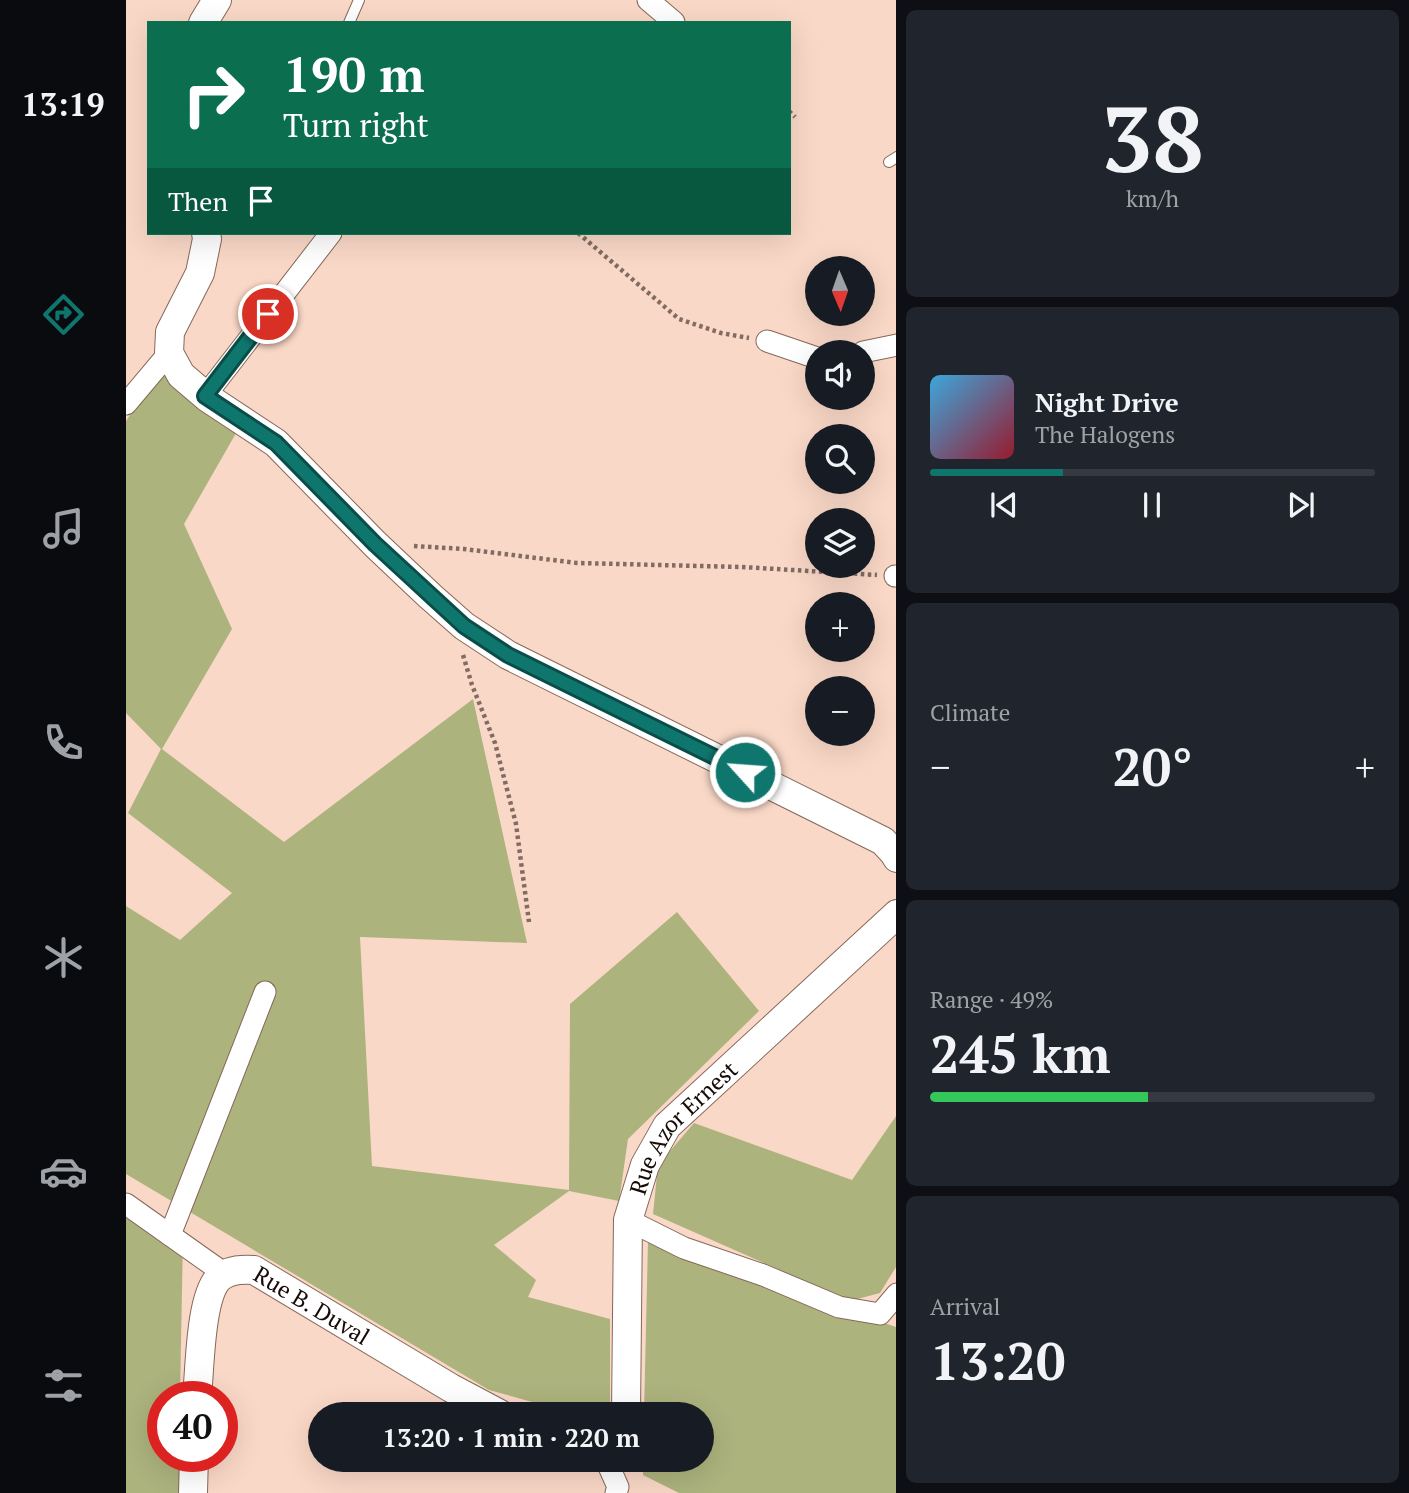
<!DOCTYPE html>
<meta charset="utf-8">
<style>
body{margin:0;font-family:"PT Serif",serif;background:#20242c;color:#f1f3f6;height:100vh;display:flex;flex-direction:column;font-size:26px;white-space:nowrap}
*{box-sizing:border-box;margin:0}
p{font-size:23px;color:#9ea1a6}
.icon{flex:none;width:38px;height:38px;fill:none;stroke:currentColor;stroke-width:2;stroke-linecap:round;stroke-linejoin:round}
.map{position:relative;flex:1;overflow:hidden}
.drawer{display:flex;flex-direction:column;gap:10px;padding:10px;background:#0d0f14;width:513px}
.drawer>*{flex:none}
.banner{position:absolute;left:21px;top:21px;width:644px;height:214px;border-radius:0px;box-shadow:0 7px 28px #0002;background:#0b6e4f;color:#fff;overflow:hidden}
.needle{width:46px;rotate:178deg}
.tools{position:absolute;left:679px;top:256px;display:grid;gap:14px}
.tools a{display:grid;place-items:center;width:70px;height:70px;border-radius:50%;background:#171b24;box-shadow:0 7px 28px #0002;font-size:35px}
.speed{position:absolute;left:21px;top:1381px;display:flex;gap:14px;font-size:35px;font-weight:700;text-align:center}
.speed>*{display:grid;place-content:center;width:91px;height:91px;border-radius:50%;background:#171b24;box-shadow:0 7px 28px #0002;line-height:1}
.speed .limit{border:10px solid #d22;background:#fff;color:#111}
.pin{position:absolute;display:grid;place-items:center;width:60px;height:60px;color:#fff;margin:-30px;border:4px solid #fff;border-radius:50%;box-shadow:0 2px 7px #0007}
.me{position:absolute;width:77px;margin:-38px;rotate:296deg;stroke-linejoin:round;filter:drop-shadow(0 0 5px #0008)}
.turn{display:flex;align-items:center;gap:24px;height:147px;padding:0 21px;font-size:32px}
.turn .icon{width:91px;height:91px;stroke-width:2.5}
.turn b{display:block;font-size:49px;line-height:60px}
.then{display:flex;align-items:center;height:66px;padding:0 21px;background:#0003;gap:14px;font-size:26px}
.big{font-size:52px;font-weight:700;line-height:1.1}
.drawer .tile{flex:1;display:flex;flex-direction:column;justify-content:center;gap:10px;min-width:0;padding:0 24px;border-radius:10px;background:#20242c}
.drawer .dial{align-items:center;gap:0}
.dial b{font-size:91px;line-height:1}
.song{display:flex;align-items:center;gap:21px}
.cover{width:84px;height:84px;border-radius:10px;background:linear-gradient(135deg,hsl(200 70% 55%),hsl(350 70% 35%))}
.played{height:7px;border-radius:4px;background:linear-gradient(90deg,#0f766e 30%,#363941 30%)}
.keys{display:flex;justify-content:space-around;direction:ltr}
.heat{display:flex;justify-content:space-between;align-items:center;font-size:38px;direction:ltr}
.charge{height:10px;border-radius:5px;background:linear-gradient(90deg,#34c759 49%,#363941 0)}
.trip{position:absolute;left:182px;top:1402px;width:406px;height:70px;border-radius:35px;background:#171b24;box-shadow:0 7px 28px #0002;font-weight:700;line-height:70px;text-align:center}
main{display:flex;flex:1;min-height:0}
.dock{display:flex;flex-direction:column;width:126px;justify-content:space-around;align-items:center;background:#090b0e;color:#9ea1a6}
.dock .icon{width:49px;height:49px}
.dock .selected{color:#0f766e}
.dock b{font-size:32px;color:#f1f3f6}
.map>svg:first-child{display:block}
</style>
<main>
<nav class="dock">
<b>13:19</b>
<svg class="icon selected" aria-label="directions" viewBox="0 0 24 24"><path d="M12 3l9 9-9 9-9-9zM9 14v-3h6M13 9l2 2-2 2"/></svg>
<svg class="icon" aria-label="music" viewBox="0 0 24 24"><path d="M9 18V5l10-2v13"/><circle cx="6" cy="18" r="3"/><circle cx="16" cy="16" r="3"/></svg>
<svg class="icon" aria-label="phone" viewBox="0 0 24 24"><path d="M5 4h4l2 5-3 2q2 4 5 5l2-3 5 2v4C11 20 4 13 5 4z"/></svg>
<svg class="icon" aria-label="climate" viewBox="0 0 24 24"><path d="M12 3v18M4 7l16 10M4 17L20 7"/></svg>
<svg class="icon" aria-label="car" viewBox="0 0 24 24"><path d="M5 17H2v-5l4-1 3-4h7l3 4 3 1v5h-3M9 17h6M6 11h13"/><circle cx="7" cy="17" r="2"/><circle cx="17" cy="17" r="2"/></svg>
<svg class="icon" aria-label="filters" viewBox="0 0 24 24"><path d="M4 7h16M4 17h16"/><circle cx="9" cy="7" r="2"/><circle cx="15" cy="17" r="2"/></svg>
</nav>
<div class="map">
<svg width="771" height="1493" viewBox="0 0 771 1493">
<rect width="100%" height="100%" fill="#fad8c7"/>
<g fill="#adb37d">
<path d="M35,369L113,428L58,524L106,629L36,749L158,842L347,699L401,943L234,937L246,1166L443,1190L444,1004L551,912L633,1011L502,1139L493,1201L443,1191L368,1245L410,1280L402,1297L484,1319V1410L479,1414H449L363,1390L0,1174V906L54,940L106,893L2,813L35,749L0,713V421Z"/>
<path d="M770,1116V1267L754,1293L724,1301L527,1214L532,1165L568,1123L726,1180Z"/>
<path d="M0,1202L57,1237L54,1396H37V1456H54L53,1493H0Z"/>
<path d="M522,1241L770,1327V1493H553L517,1475V1460H576V1414H518Z"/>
</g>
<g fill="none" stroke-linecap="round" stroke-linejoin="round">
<defs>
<g id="lane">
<path d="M223,23L233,0"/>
<path d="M763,162L771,157"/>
</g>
<g id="street">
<path d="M522,0L548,22"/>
<path d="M641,341L691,358"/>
<path d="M737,352L771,345"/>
<path d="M79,396L205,233"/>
<path d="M0,404L43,353"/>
<path d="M769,576H771"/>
<path d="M0,1204L99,1274"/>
<path d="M502,1220L558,1248L637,1275L713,1307L754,1314L771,1294"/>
<path d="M44,1235L139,992"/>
<path d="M480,1460L492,1487L490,1493"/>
</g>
<g id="secondary">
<path d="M77,23L91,0"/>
<path d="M80,233L81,239L74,273L44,332L43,353L55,375L82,398L150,443L249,544L304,596L338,626L382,655L757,841L768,853L771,858"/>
<path id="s1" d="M71,1396C74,1369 74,1299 92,1279C101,1270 116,1269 128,1270L325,1388L374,1414"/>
<path id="s2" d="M500,1414L502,1220L519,1165L541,1126L771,914"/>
<path d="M67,1493L68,1456"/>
</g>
</defs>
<use href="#lane" stroke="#866859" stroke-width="12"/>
<use href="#street" stroke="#866859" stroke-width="23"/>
<use href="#secondary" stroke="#866859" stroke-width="30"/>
<g stroke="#826c61" stroke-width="4.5" stroke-dasharray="3.5 3.5" stroke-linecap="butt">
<path d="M663,111L669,117"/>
<path d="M452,233L553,319L595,333L623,338"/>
<path d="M288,546L338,549L451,563L616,567L751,575"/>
<path d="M337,655L346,685L369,743L390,824L403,922"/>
</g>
<use href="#lane" stroke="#fff" stroke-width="10"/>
<use href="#street" stroke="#fff" stroke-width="21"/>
<use href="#secondary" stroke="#fff" stroke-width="28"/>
</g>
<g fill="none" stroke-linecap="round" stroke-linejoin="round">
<defs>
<path id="route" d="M142,314L79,396L150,443L249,544L338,626L382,655L619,772"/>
</defs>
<use href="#route" stroke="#0a4d48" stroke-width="18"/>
<use href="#route" stroke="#0f766e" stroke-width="12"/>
</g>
<g text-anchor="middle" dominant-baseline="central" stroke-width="7" stroke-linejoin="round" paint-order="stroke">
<g font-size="23" fill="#160b06" stroke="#fde8de">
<text stroke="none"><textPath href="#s2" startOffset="304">Rue Azor Ernest</textPath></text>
<text stroke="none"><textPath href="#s1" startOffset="226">Rue B. Duval</textPath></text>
</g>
</g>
</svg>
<div class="tools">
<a><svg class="needle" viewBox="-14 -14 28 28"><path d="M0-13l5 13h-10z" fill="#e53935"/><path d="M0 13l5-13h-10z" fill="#9ea1a6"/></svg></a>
<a><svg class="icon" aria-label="sound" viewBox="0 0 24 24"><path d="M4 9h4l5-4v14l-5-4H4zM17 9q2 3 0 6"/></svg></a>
<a><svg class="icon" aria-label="search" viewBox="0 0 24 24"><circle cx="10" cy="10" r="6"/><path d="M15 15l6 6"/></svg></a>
<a><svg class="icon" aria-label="layers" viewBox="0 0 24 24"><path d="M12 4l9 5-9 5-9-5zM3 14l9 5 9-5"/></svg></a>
<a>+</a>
<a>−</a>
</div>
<div class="speed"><div class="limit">40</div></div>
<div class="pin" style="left:142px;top:314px;background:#d93025"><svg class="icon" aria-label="arrive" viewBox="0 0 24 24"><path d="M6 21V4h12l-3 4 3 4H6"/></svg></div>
<svg class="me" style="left:619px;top:772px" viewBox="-20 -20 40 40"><circle r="17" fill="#0f766e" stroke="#fff" stroke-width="3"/><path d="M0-11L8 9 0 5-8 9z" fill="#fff"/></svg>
<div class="trip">13:20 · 1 min · 220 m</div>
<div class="banner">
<div class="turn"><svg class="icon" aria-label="right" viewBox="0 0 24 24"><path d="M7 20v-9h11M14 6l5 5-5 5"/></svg><div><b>190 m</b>Turn right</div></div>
<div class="then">Then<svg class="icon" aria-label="arrive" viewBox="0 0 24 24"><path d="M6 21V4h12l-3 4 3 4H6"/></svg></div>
</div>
</div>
<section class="drawer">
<div class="tile dial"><b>38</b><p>km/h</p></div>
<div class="tile">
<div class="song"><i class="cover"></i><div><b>Night Drive</b><p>The Halogens</p></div></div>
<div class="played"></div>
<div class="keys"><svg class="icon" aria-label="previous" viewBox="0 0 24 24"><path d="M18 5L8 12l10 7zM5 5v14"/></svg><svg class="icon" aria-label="pause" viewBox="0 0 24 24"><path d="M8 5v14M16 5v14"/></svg><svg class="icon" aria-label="next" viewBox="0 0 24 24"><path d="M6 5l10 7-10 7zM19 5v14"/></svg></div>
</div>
<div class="tile"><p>Climate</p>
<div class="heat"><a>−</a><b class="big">20°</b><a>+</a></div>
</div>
<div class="tile"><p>Range · 49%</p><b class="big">245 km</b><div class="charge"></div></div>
<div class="tile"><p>Arrival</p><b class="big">13:20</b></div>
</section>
</main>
